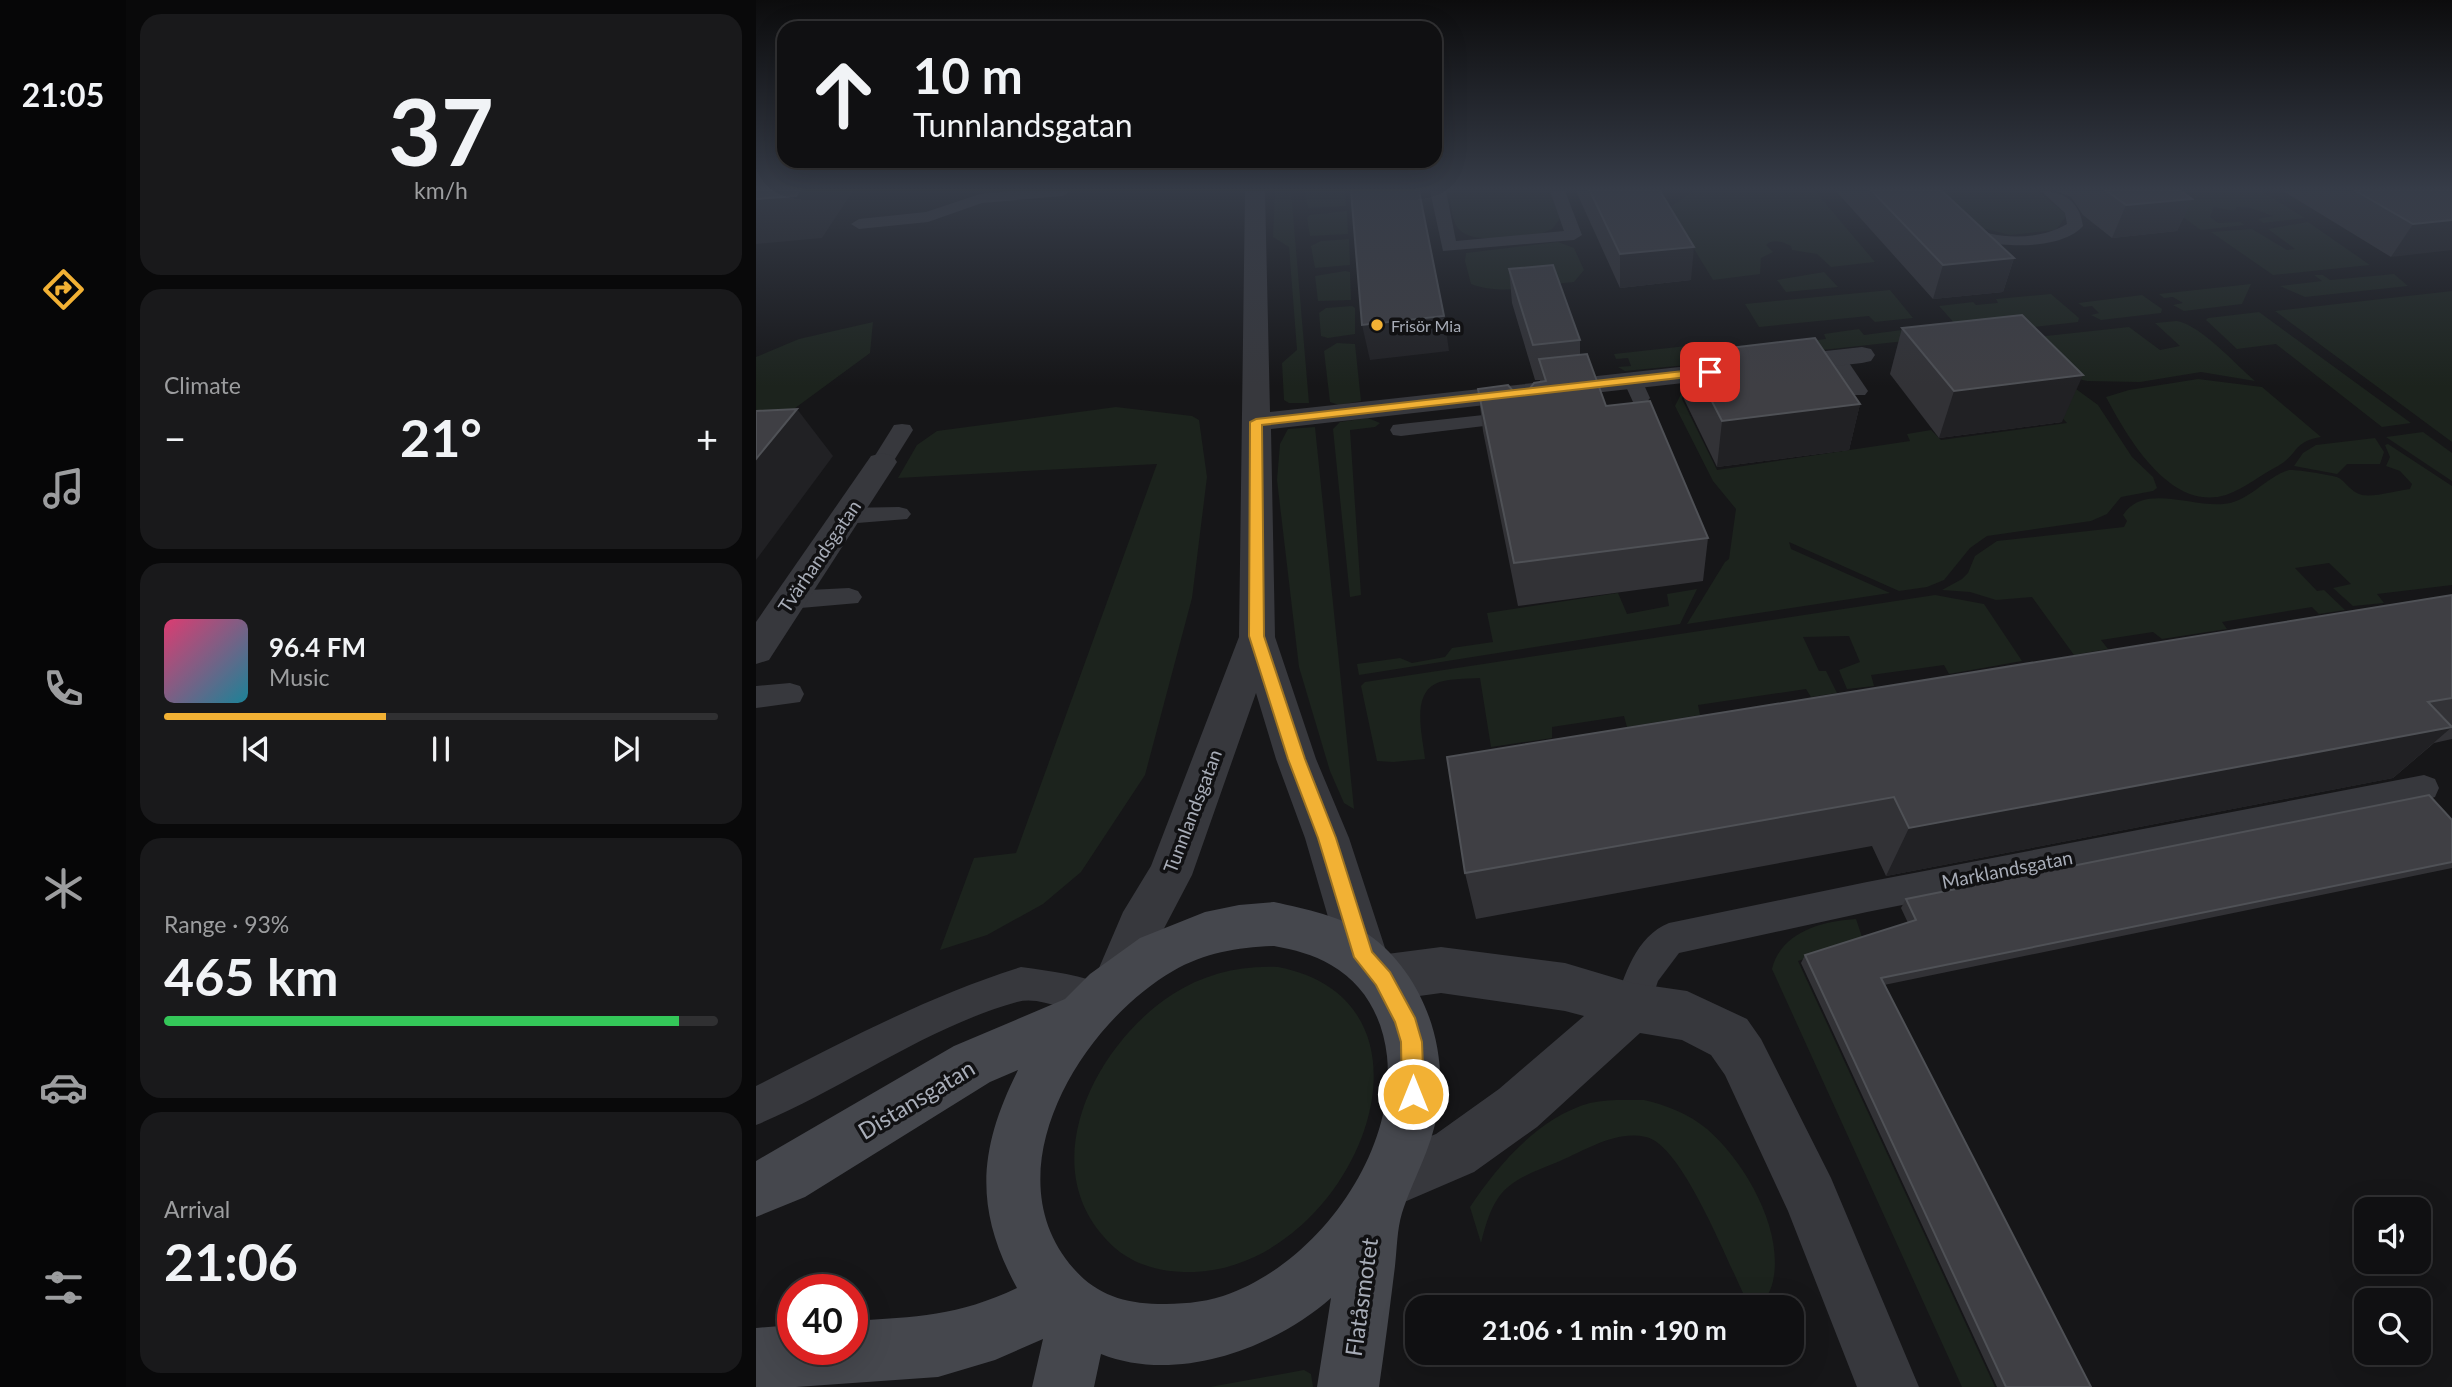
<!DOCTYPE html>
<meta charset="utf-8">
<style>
body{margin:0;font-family:Lato,sans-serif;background:#19191b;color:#f1f3f6;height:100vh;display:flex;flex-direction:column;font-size:26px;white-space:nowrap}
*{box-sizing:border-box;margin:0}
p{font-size:23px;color:#9c9d9f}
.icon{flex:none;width:38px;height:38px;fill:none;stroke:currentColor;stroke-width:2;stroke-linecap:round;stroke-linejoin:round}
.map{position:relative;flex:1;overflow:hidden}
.sheet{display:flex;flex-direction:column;gap:14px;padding:14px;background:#09090a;width:630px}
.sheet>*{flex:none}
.guide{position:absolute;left:21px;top:21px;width:665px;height:147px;border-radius:21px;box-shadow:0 7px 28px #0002,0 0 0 2px #303032;background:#101012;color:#f1f3f6;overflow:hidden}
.tools{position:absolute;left:1598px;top:1197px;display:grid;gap:14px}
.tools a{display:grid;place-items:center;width:77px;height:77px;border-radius:14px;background:#101012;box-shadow:0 7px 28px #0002,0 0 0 2px #303032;font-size:35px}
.speed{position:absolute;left:21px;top:1274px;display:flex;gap:14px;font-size:35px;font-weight:700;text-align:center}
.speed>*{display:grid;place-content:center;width:91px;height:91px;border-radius:50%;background:#101012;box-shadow:0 7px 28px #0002,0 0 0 2px #303032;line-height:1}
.speed .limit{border:10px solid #d22;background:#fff;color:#111}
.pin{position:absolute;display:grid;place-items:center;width:60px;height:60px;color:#fff;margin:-30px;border-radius:14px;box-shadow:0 4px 10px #0006}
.me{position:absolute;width:77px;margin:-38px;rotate:0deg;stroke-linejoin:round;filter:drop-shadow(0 0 5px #0008)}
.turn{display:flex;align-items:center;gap:24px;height:147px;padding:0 21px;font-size:32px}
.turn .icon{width:91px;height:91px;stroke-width:2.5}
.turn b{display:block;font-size:49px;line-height:60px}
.big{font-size:52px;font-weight:700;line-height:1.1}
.sheet .tile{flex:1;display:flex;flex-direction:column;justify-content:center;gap:10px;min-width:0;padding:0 24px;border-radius:21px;background:#19191b}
.sheet .dial{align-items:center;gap:0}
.dial b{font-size:91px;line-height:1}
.song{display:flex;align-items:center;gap:21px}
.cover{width:84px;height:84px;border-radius:10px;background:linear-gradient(135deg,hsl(340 70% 55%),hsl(190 70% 35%))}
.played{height:7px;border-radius:4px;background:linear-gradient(90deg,#f2b134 40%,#303032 40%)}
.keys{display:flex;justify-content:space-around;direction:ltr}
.heat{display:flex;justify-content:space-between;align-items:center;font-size:38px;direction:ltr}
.charge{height:10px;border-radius:5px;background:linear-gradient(90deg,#34c759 93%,#303032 0)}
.trip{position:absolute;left:649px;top:1295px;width:399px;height:70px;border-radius:21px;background:#101012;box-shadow:0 7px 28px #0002,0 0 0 2px #303032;font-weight:700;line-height:70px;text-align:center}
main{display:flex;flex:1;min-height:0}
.tabs{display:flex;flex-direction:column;width:126px;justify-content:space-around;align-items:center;background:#060607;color:#9c9d9f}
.tabs .icon{width:49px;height:49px}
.tabs .on{color:#f2b134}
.tabs b{font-size:32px;color:#f1f3f6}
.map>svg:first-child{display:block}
</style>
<main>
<nav class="tabs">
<b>21:05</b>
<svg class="icon on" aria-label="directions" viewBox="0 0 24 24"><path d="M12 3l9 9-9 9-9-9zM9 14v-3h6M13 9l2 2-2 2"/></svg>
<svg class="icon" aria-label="music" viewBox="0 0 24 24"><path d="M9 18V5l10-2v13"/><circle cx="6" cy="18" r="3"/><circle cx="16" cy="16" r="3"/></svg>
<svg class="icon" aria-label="phone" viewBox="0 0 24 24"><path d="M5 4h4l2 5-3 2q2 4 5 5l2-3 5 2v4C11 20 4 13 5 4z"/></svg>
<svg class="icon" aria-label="climate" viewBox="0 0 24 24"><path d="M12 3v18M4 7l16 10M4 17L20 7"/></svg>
<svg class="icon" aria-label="car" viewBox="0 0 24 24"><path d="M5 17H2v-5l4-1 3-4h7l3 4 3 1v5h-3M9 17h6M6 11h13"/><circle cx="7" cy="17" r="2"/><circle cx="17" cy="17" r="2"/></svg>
<svg class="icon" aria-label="filters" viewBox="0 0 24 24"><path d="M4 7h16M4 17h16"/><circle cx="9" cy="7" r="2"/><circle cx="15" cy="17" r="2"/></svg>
</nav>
<section class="sheet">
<div class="tile dial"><b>37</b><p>km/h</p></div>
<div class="tile"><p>Climate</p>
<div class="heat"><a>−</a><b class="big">21°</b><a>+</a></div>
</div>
<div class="tile">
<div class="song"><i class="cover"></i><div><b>96.4 FM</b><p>Music</p></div></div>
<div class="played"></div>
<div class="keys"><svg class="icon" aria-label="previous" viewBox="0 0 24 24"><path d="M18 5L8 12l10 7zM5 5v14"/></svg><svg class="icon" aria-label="pause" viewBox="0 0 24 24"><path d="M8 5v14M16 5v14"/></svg><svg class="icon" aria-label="next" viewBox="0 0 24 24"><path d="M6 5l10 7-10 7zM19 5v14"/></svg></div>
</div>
<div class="tile"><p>Range · 93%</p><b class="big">465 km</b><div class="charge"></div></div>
<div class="tile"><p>Arrival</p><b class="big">21:06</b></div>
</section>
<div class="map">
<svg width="1696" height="1387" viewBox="0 0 1696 1387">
<rect width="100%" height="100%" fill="#161618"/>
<g fill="#1c231d">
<path d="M519,191H535L553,403H533L528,400L526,363L541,350L533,247L517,237Z"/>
<path d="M549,191H589L590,206L552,208Z"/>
<path d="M693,191H794L804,219L796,229L787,233C767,235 711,248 700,225C695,216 695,201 693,191Z"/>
<path d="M937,191H1059L1119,262L1075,267L1061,254L1036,250L1035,246C1027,242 1017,238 1010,245L1017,252L1005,258L1004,274L957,280L913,208Z"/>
<path d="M1178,191H1282L1311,215L1300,230L1254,235L1214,225Z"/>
<path d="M1390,191H1505L1549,218L1507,223L1502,219L1517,216L1495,208L1481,207L1478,211L1458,207L1454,217L1462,223L1484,222L1489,225L1445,230Z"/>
<path d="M591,211L592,234L554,236L551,218L554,215Z"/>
<path d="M1552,222L1614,265L1517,275L1455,232L1496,229L1531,250L1539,249L1512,229Z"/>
<path d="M593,239L594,265L559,268L555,246L565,241Z"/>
<path d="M802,242L818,248L828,270L818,282C785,285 746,296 715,284L709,261L710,253Z"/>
<path d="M589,271L594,272L595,300L562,301L559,276Z"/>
<path d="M1068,272L1082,287L1030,292L1021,280Z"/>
<path d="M1638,274L1652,286L1549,297L1524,286L1566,281L1558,275H1567L1574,280Z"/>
<path d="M1495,284L1486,304L1428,311L1417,305L1427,303L1417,297L1408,298L1403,294Z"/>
<path d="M1134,290L1157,318L1119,322L1113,316L1003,327L989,304Z"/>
<path d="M1696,291V442L1519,311Z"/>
<path d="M1295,294L1323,318L1322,322L1209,335L1183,306L1217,302L1220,305L1242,303L1240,299Z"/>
<path d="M1386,295L1406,309L1405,313L1345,320L1335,315L1343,313L1336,306L1328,307L1322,303Z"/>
<path d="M596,306L599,308V334L572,338L565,336L563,313L570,308Z"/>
<path d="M1503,312L1655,423L1626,427L1520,344L1481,349L1450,320L1452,318Z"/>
<path d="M1421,321C1446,326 1479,364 1499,381L1445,372L1384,382L1331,381L1314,377L1262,339L1373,327L1404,350L1424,346L1399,323Z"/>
<path d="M117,322L114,353L31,414L0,431V357L43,339Z"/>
<path d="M1176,326L1177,338L1020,355L998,347L1070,339L1068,334L1103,329L1108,335Z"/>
<path d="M581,343L599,344L605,401L583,405L574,402L568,351Z"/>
<path d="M958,343L941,364L869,371L862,367L875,366L872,358L860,359L858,354Z"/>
<path d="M1255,362L1320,389L1342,405L1376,457L1397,477L1401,488L1397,491L1365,497L1351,514L1335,521L1231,536L1214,548L1188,580L1171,587L1143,591L1033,542L1035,549L1134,593L931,624L969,562L973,559L980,509L957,481L919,406L927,390L926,399L961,470L1154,441L1151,434L1175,430L1185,440L1311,423Z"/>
<path d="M1442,379L1506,387L1565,437C1536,442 1543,454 1522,466C1506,474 1488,489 1470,495C1414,512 1372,438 1350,397L1373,390Z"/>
<path d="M360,407L436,416L443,420L451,477L436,598L389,775L325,872L287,904L231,935L184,950L218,858L260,853L401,464L142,478L161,445L181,431Z"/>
<path d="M612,418L624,423L619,427L594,430L605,595L594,597L577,429L584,422Z"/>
<path d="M559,427L598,809L588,803L574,771L543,667L521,480L524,444L532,429Z"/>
<path d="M1667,432L1696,453V481L1630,437Z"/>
<path d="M1619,438L1628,452L1624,464H1591L1581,474L1538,466L1547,453L1560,445Z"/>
<path d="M1632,444L1696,486V585L1621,594L1628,603L1597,606L1577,588L1595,584L1573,563L1539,568L1561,591L1568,590L1589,610L1563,614L1556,607L1466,622L1471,629L1406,639L1397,632L1345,640L1352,649L1318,655L1276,597L1240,600L1214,592L1186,590L1206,579L1212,573L1219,556L1241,541L1368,527L1371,521L1367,515C1387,483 1436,507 1467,504C1492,503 1511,476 1533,470C1539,469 1575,475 1581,477C1590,481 1594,492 1606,495C1620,497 1639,491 1654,489L1656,484L1644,471L1630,466L1634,457L1629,445Z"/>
<path d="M941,589L924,624L603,675L601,664L644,658L656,663L689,657L696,648L737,642L731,613L862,593L871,614L913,606L911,594Z"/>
<path d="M1179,595L1228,604L1266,661L1193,674L1188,665L1115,675L1118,686L1091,689L1083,670L1104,662L1093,636L1047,637L1063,671H1070L1081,693L1055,697L1050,689L942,705L944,715L871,727L868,716L796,727V738L735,747L724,678C711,679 690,678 679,684C655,696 667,738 669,759L637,762L621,761L605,686L609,682Z"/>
<path d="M1100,919L1107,940L1042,961L1239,1387H1206L1016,969C1025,932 1066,921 1100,919Z"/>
<path d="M522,967C709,1003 592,1278 427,1272C397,1271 368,1261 348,1237C279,1160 342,1042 417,994C448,974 485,965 522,967Z"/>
<path d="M888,1100C910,1105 933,1114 951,1129C990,1163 1028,1230 1017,1281C1014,1295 1007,1304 994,1307C975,1272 928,1145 890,1137C860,1130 830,1150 804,1161C752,1182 739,1186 725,1243L714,1207C742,1165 783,1117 834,1103C851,1099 870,1100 888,1100Z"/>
<path d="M548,1370L555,1374L557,1387H454Z"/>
</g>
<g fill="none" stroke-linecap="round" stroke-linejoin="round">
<g fill="#37383d" fill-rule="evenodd">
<path d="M255,191H314L307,196L226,203L172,222L103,229L95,224L103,219L170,212L224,194Z"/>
<path d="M674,191H690L700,241L808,231L794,191H809L826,235L818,240L687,251Z"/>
<path d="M1160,191H1176C1188,203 1199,217 1213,225C1239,241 1285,240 1311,224L1309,213L1285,191C1308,191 1324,202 1327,226C1305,252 1230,249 1203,233C1187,223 1171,206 1160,191Z"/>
<path d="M1080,352L1087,354L1112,391L1109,395H1095L1092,391L1070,358Z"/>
<path d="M877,374L884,376L894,398L891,402H877L867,380L870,376Z"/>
<path d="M764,411L771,413L774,417L771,421L645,436L637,435L634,430L637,425L645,424Z"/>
<path d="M146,424L154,425L157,430L137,462L134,467H118L115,462L135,430L138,425Z"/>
<path d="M143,507L151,509L155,514L151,519L89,524L81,521L77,516L81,511L89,508Z"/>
<path d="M93,588L102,591L106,597L102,603L33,609L24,606L20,600L24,594L33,591Z"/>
<path d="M34,683L44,686L48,694L44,702L0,708V686Z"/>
<path d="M1668,775L1679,779L1683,788L1679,797L1668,801L1111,912L923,953L902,981L889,1020L876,1025L863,1020L858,1007C868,976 880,936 913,923L1111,882Z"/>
<path d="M265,967C295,971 326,975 355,987L360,999L355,1011C325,1024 292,994 261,1002C168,1028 88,1089 0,1125V1086C87,1042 172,996 265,967Z"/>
</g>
<g fill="#37383d" fill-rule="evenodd">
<path d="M489,191H509L514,412L1106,347L1115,349L1119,355L1115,361L1106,363L515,429L519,637L560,759L593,838L631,954L685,947L809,963L876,983L931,991L991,1019L1005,1039L1075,1178L1163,1387H1101L1032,1211L969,1075L955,1055L926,1040L884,1033L781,1127L718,1172L632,1209L612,1201L604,1181L612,1161L680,1134L743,1089L828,1016L809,1011L685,993L627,1001L610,995L603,979L591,974L584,958L549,838L520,759L500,693L436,875L403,938L378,999L361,1006L344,999L337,982L367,912L395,866L483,637Z"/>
<path d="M126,453L137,456L141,462L13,660L0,664V622L115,456Z"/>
</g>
<path fill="#45474d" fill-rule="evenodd" d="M518,902C550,909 585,916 613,935C667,973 694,1049 681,1114C675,1150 657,1179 646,1213C641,1229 641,1249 639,1266C634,1306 629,1347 623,1387H561L575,1298C517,1349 420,1384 345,1354L338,1387H276L287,1339L239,1360L182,1377L40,1387H0V1328L37,1325V1349H96V1321C160,1317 202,1316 261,1288C218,1209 222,1150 262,1070L234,1082L49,1197L0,1217V1161L198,1046L309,999L334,974L384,938L449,912L483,905ZM518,946C538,950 557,954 575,965C609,984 627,1019 631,1056C641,1154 560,1265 467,1296C446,1303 423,1304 402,1304C368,1303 341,1295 318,1269C233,1173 325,1024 417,971C448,953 483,947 518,946Z"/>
</g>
<g fill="#323236">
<path d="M820,191H904L935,280L864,288Z"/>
<path d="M1080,191H1186L1258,258L1247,292L1177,299Z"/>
<path d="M1300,191H1425L1436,199L1421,231L1356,238L1327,215L1315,197Z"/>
<path d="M1527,191H1696L1635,257Z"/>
<path d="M753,269L824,340V355L850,406L952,538L947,581L762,606L727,431L722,389L772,391L784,382V380H779L756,303Z"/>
<path d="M1146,328L1306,422L1183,438L1134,374Z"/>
<path d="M931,353L1104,404L1093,450L961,467L928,399Z"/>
<path d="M1696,595V739L1678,743L1637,778L1130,876L1116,846L720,919L709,873Z"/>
<path d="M1696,820V868L1128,985L1335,1387H1241L1045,963L1049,955L1152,923L1145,908L1150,899Z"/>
</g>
<g fill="#212124">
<path d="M43,191H97L66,238L0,244V199Z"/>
<path d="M1436,199L1421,231L1356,238L1370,205Z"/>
<path d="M1696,220V250L1635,257L1657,224Z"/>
<path d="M938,247L935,280L864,288V254Z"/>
<path d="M1258,258L1247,292L1177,299L1187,265Z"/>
<path d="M688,316L693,351L614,360L606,325Z"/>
<path d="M1327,375L1306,422L1183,438L1198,391Z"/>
<path d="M1104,404L1093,450L961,467L966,421Z"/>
<path d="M41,409L77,456L0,560V459Z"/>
<path d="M1696,727L1637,778L1130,876L1153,828Z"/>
</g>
<g fill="#3f3f44" stroke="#4f5156" stroke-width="2">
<path d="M0,191H43L40,196L0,199Z"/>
<path d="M595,191H663L688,316L606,325Z"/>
<path d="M834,191H904L938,247L864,254Z"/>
<path d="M1116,191H1186L1258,258L1187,265Z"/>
<path d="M1351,191H1425L1436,199L1370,205Z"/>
<path d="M1600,191H1696V220L1657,224Z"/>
<path d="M797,265L824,340L777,345L753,269Z"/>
<path d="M1266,315L1327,375L1198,391L1146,328Z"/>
<path d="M1059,338L1104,404L966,421L931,353Z"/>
<path d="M831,354L850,406L894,401L952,538L758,563L722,389L752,385L757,391H772L778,383L790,381L783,359Z"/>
<path d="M41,409L0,459V411Z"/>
<path d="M1696,595V698L1672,702L1696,727L1153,828L1138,797L709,873L691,757Z"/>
<path d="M1673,795L1696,820V862L1125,978L1335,1387H1250L1049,955L1160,920L1150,899Z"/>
</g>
<linearGradient id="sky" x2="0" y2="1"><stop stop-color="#0c0c0d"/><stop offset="0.49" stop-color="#363c48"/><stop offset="1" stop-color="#363c48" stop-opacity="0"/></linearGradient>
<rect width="1696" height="386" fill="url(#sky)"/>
<path fill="#f2b134" stroke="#9d7322" stroke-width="2" d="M954,368L958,369V374L506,425L508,636L549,759L580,838L616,952L634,972L659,1018L666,1042L668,1094L664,1102L657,1105L649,1102L646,1094L645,1042L639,1022L620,985L598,957L562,838L532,759L493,636L494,422L500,419Z"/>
<circle fill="#f2b134" stroke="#111113" stroke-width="2.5" cx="621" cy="325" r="7"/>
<g text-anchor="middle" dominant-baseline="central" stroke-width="7" stroke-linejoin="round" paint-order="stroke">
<g font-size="16" fill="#a8adb8" stroke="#111113" text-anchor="start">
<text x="635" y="325">Frisör Mia</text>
</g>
<g font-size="19" fill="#a8adb8" stroke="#111113">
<text transform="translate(63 556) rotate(-56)">Tvärhandsgatan</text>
<text transform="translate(436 811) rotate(-69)">Tunnlandsgatan</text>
<text transform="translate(1251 869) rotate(-11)">Marklandsgatan</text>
</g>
<g font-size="23" fill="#a8adb8" stroke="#111113">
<text transform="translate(160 1099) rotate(-31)">Distansgatan</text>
<text transform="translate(605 1297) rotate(-82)">Flatåsmotet</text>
</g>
</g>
</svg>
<div class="tools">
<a><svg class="icon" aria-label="sound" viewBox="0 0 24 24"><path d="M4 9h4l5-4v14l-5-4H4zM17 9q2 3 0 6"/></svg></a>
<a><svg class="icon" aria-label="search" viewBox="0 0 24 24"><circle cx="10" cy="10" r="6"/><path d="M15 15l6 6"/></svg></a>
</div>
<div class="speed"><div class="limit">40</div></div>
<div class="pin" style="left:954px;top:372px;background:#d93025"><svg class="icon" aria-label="arrive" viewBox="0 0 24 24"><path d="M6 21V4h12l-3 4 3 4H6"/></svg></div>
<svg class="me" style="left:657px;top:1094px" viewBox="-20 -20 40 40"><circle r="17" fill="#f2b134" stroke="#fff" stroke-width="3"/><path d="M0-11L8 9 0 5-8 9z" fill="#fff"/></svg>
<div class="trip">21:06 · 1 min · 190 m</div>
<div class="guide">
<div class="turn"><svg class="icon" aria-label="ahead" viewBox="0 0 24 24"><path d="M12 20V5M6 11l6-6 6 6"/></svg><div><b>10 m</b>Tunnlandsgatan</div></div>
</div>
</div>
</main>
